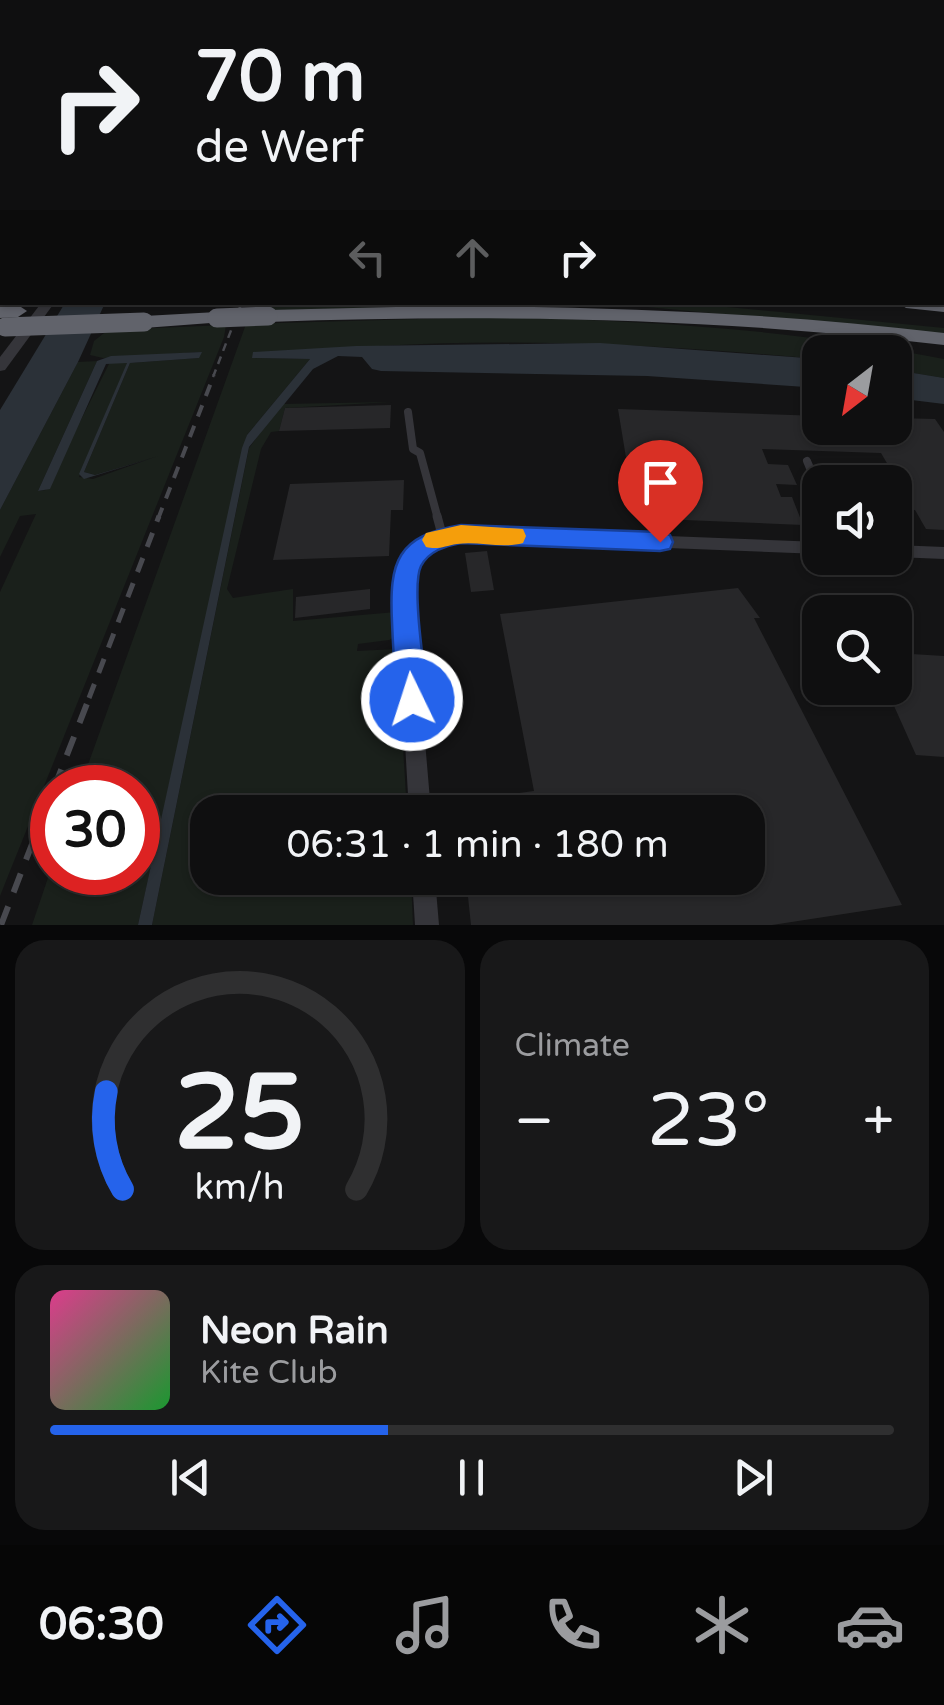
<!DOCTYPE html>
<meta charset="utf-8">
<style>
body{margin:0;font-family:"Varela Round",sans-serif;background:#181819;color:#f1f3f6;height:100vh;display:flex;flex-direction:column;font-size:38px;white-space:nowrap}
*{box-sizing:border-box;margin:0}
p{font-size:32px;color:#9b9c9f}
.icon{flex:none;width:55px;height:55px;fill:none;stroke:currentColor;stroke-width:2;stroke-linecap:round;stroke-linejoin:round}
.map{position:relative;height:925px;overflow:hidden}
.details{display:flex;flex-direction:column;gap:15px;padding:15px;background:#080809;flex:1}
.details>*{flex:none}
.banner{position:absolute;left:0px;top:0px;width:945px;height:305px;box-shadow:0 2px 8px #0004,0 0 0 2px #2f2f30;background:#0f0f10;color:#f1f3f6;overflow:hidden}
.needle{width:65px;rotate:211deg}
.tools{position:absolute;left:802px;top:335px;display:grid;gap:20px}
.tools a{display:grid;place-items:center;width:110px;height:110px;border-radius:20px;background:#0f0f10;box-shadow:0 2px 8px #0004,0 0 0 2px #2f2f30;font-size:50px}
.speed{position:absolute;left:30px;top:765px;display:flex;gap:20px;font-size:50px;font-weight:700;text-align:center}
.speed>*{display:grid;place-content:center;width:130px;height:130px;border-radius:50%;background:#0f0f10;box-shadow:0 2px 8px #0004,0 0 0 2px #2f2f30;line-height:1}
.speed .limit{border:15px solid #d22;background:#fff;color:#111}
.pin{position:absolute;display:grid;place-items:center;width:85px;height:85px;color:#fff;margin:-102px -42px;border-radius:50% 50% 50% 0;rotate:-45deg;box-shadow:0 0 10px #0007}
.pin .icon{rotate:45deg}
.me{position:absolute;width:110px;margin:-55px;rotate:356deg;stroke-linejoin:round;filter:drop-shadow(0 0 8px #0008)}
.turn{display:flex;align-items:center;gap:35px;height:210px;padding:0 30px;font-size:45px}
.turn .icon{width:130px;height:130px;stroke-width:2.5}
.turn b{display:block;font-size:70px;line-height:85px}
.lanes{display:flex;align-items:center;height:95px;padding:0 30px;background:#0003;justify-content:center;gap:50px;direction:ltr}
.lanes .off{opacity:.35}
.big{font-size:75px;font-weight:600;line-height:1.1}
.details .card{flex:1;display:flex;flex-direction:column;justify-content:center;gap:15px;min-width:0;padding:0 35px;border-radius:30px;background:#181819}
.details .dial{align-items:center;gap:0}
.dial svg{height:260px;overflow:visible;fill:none;stroke:#2f2f30;stroke-width:7;stroke-linecap:round;text-anchor:middle}
.dial text{fill:#f1f3f6;stroke:none}
.song{display:flex;align-items:center;gap:30px}
.cover{width:120px;height:120px;border-radius:15px;background:linear-gradient(135deg,hsl(330 70% 55%),hsl(130 70% 35%))}
.played{height:10px;border-radius:5px;background:linear-gradient(90deg,#2563eb 40%,#2f2f30 40%)}
.keys{display:flex;justify-content:space-around;direction:ltr}
.heat{display:flex;justify-content:space-between;align-items:center;font-size:55px;direction:ltr}
.details .tiles{flex:1;display:grid;gap:15px;grid-template-columns:1fr 1fr}
.card:last-child{grid-column:span 2}
.trip{position:absolute;left:190px;top:795px;width:575px;height:100px;border-radius:30px;background:#0f0f10;box-shadow:0 2px 8px #0004,0 0 0 2px #2f2f30;font-weight:600;line-height:100px;text-align:center}
.menu{display:flex;height:160px;justify-content:space-around;align-items:center;background:#060606;color:#9b9c9f}
.menu .icon{width:70px;height:70px}
.menu .current{color:#2563eb}
.menu b{font-size:45px;color:#f1f3f6}
.map>svg:first-child{display:block}
</style>
<div class="map">
<svg width="944" height="925" viewBox="0 0 944 925">
<rect width="100%" height="100%" fill="#141415"/>
<g fill="#1a201b">
<path d="M362,303H686L944,328V335L647,307L499,304L252,311L254,306Z"/>
<path d="M487,317C641,320 792,329 944,359V378L895,370V352H820V359C632,342 441,333 253,358L310,359L247,435L138,925H32L52,866V872H138V788L80,787L246,324Z"/>
<path d="M226,325L224,337L0,896V592L36,514L20,516L0,557V510L78,362L97,361L38,491L46,490L110,362H128L79,477L93,479L155,457L95,475L84,472L130,363L198,358L201,352L103,358L90,355L94,341L108,330Z"/>
<path d="M392,402L285,408L279,431L271,432L261,449L227,589L233,598L293,589V621L396,612L398,635L389,640L358,644L357,651L397,649L407,812H208V878H411L413,925H152L249,448L281,404Z"/>
</g>
<g fill="#2b3138">
<path d="M65,303H105L78,362L0,510V410Z"/>
<path d="M600,343L820,359V388L647,376L381,371L372,369L362,357L338,356L313,369L249,447L152,925H138L242,448L247,435L310,359L252,358L253,352L356,346Z"/>
<path d="M202,352L199,358L130,363L84,472L95,475L159,456L84,479L79,474L127,363L106,364L50,489L38,491L97,361L111,356Z"/>
<path d="M895,370L944,378V404L895,398Z"/>
</g>
<g fill="#272729">
<path d="M391,405L390,428L279,431L285,408Z"/>
<path d="M618,409L820,416V428H895V418L935,419L944,432V530L926,529L915,510L895,509V500L909,501L881,453L762,449L768,464L788,465L797,485L776,484L781,497H792L803,525L636,518Z"/>
<path d="M404,480L403,510H391L389,556L273,560L290,484Z"/>
<path d="M487,551L494,590L471,592L465,553Z"/>
<path d="M738,588L760,618H754L902,905L772,925H471L466,878H748V812H459L458,801L534,791L500,614Z"/>
<path d="M370,589V609L295,618L296,597Z"/>
<path d="M871,606L893,607L910,642L895,641V612H874Z"/>
<path d="M895,653L944,656V757L916,755L886,688H895Z"/>
</g>
<g fill="none" stroke-linecap="round" stroke-linejoin="round">
<g stroke="#35353a" stroke-width="8">
<path d="M408,412L413,449L420,453L438,519"/>
<path d="M807,461L820,492"/>
</g>
<path stroke="#35353a" stroke-width="9" d="M437,516L443,538"/>
<g fill="#35353a" fill-rule="evenodd">
<rect x="0" y="198" width="2" height="5"/>
<path d="M0,229L2,230V234L0,235Z"/>
<path d="M461,528L820,542V554L461,540C431,547 418,556 412,587L431,812H409L396,587C404,547 424,537 461,528Z"/>
<path d="M895,545L944,547V559L895,557Z"/>
<path d="M412,878H435L439,925H415Z"/>
</g>
<g fill="#35353a" fill-rule="evenodd">
<path d="M0,264L2,265V271L0,272Z"/>
<path d="M42,302H55L5,370L0,371V357Z"/>
</g>
<g fill="#43444a" fill-rule="evenodd">
<rect x="942" y="279" width="2" height="8"/>
<rect x="0" y="281" width="2" height="8"/>
</g>
<g fill="#61636b" fill-rule="evenodd">
<path d="M944,300V312L906,308L897,302Z"/>
<path d="M0,306L18,305L27,311L18,317L0,318Z"/>
<path d="M438,306C607,306 775,313 944,333V345C719,318 495,314 268,322L258,316L268,310Z"/>
<path d="M217,312L227,318L224,322L144,328L134,322L144,316Z"/>
</g>
<path stroke="#48494f" stroke-width="2.5" stroke-dasharray="8 6" stroke-linecap="butt" d="M213,377L242,302"/>
<path stroke="#48494f" stroke-width="4" stroke-dasharray="12 10" stroke-linecap="butt" d="M158,519L214,375"/>
<path stroke="#48494f" stroke-width="5" stroke-dasharray="15 12" stroke-linecap="butt" d="M89,698L159,516"/>
<g stroke="#48494f" stroke-width="6" stroke-dasharray="20 15" stroke-linecap="butt">
<path d="M54,788L90,696"/>
<path d="M1,925L52,792"/>
</g>
<g stroke="#61636b" stroke-width="19">
<path d="M217,318L268,316"/>
<path d="M5,327L144,322"/>
</g>
</g>
<linearGradient id="sky" x2="0" y2="1"><stop stop-color="#0b0b0c"/><stop offset="0.58" stop-color="#343a46"/><stop offset="1" stop-color="#343a46" stop-opacity="0"/></linearGradient>
<rect width="944" height="306" fill="url(#sky)"/>
<path fill="#2563eb" stroke="#184099" stroke-width="2.5" d="M461,525L660,532L670,535L673,542L670,549L660,551L461,543C445,546 429,551 421,566C411,586 425,673 428,700L423,710L412,714L401,710L396,700C395,674 393,648 392,622C389,561 397,536 461,525Z"/>
<path fill="#f59e0b" d="M461,525L523,529L526,536L523,543C502,549 479,541 457,544C445,546 438,550 426,547L422,540L426,533Z"/>
</svg>
<div class="tools">
<a><svg class="needle" viewBox="-14 -14 28 28"><path d="M0-13l5 13h-10z" fill="#e53935"/><path d="M0 13l5-13h-10z" fill="#9b9c9f"/></svg></a>
<a><svg class="icon" aria-label="sound" viewBox="0 0 24 24"><path d="M4 9h4l5-4v14l-5-4H4zM17 9q2 3 0 6"/></svg></a>
<a><svg class="icon" aria-label="search" viewBox="0 0 24 24"><circle cx="10" cy="10" r="6"/><path d="M15 15l6 6"/></svg></a>
</div>
<div class="speed"><div class="limit">30</div></div>
<div class="pin" style="left:660px;top:542px;background:#d93025"><svg class="icon" aria-label="arrive" viewBox="0 0 24 24"><path d="M6 21V4h12l-3 4 3 4H6"/></svg></div>
<svg class="me" style="left:412px;top:700px" viewBox="-20 -20 40 40"><circle r="17" fill="#2563eb" stroke="#fff" stroke-width="3"/><path d="M0-11L8 9 0 5-8 9z" fill="#fff"/></svg>
<div class="trip">06:31 · 1 min · 180 m</div>
<div class="banner">
<div class="turn"><svg class="icon" aria-label="right" viewBox="0 0 24 24"><path d="M7 20v-9h11M14 6l5 5-5 5"/></svg><div><b>70 m</b>de Werf</div></div>
<div class="lanes"><svg class="icon off" aria-label="left" viewBox="0 0 24 24"><path d="M17 20v-9H6M10 6l-5 5 5 5"/></svg><svg class="icon off" aria-label="ahead" viewBox="0 0 24 24"><path d="M12 20V5M6 11l6-6 6 6"/></svg><svg class="icon" aria-label="right" viewBox="0 0 24 24"><path d="M7 20v-9h11M14 6l5 5-5 5"/></svg></div>
</div>
</div>
<section class="details">
<div class="tiles">
<div class="card dial"><svg viewBox="0 0 100 80">
<path d="M14 69A42 42 0 1 1 86 69"/>
<path d="M14 69A42 42 0 0 1 9 39" stroke="#2563eb"/>
<text x="50" y="56" font-size="32" font-weight="700">25</text>
<text x="50" y="72" font-size="11">km/h</text>
</svg></div>
<div class="card"><p>Climate</p>
<div class="heat"><a>−</a><b class="big">23°</b><a>+</a></div>
</div>
<div class="card">
<div class="song"><i class="cover"></i><div><b>Neon Rain</b><p>Kite Club</p></div></div>
<div class="played"></div>
<div class="keys"><svg class="icon" aria-label="previous" viewBox="0 0 24 24"><path d="M18 5L8 12l10 7zM5 5v14"/></svg><svg class="icon" aria-label="pause" viewBox="0 0 24 24"><path d="M8 5v14M16 5v14"/></svg><svg class="icon" aria-label="next" viewBox="0 0 24 24"><path d="M6 5l10 7-10 7zM19 5v14"/></svg></div>
</div>
</div>
</section>
<nav class="menu">
<b>06:30</b>
<svg class="icon current" aria-label="directions" viewBox="0 0 24 24"><path d="M12 3l9 9-9 9-9-9zM9 14v-3h6M13 9l2 2-2 2"/></svg>
<svg class="icon" aria-label="music" viewBox="0 0 24 24"><path d="M9 18V5l10-2v13"/><circle cx="6" cy="18" r="3"/><circle cx="16" cy="16" r="3"/></svg>
<svg class="icon" aria-label="phone" viewBox="0 0 24 24"><path d="M5 4h4l2 5-3 2q2 4 5 5l2-3 5 2v4C11 20 4 13 5 4z"/></svg>
<svg class="icon" aria-label="climate" viewBox="0 0 24 24"><path d="M12 3v18M4 7l16 10M4 17L20 7"/></svg>
<svg class="icon" aria-label="car" viewBox="0 0 24 24"><path d="M5 17H2v-5l4-1 3-4h7l3 4 3 1v5h-3M9 17h6M6 11h13"/><circle cx="7" cy="17" r="2"/><circle cx="17" cy="17" r="2"/></svg>
</nav>
